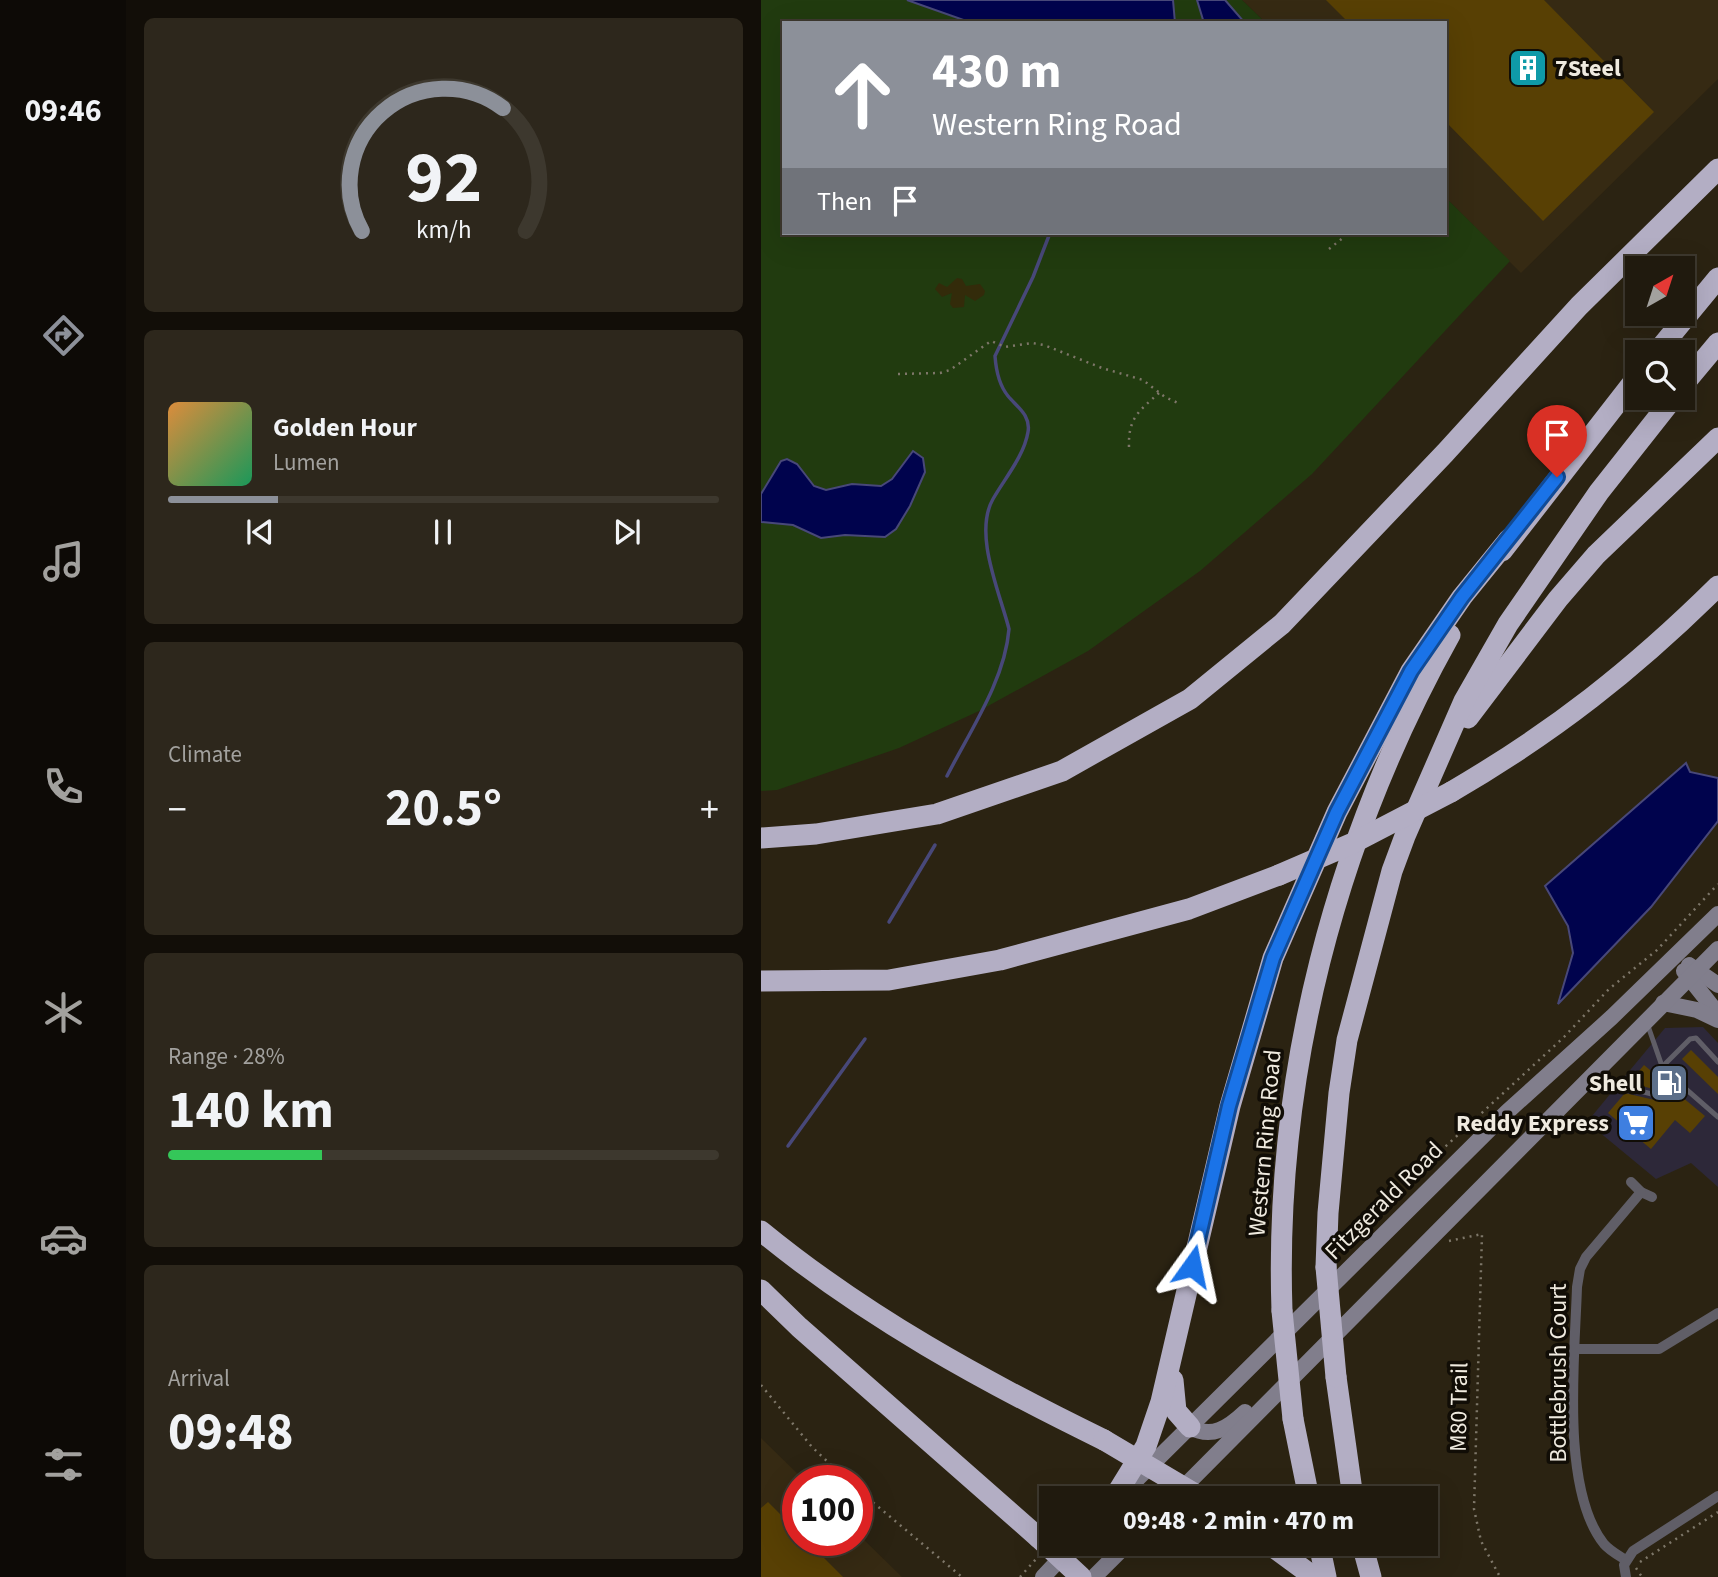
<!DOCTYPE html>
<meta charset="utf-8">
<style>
body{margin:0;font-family:"Source Sans 3",sans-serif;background:#2d271c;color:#f1f3f6;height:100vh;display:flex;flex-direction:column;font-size:26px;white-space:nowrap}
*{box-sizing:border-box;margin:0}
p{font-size:23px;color:#a2a19e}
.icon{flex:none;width:38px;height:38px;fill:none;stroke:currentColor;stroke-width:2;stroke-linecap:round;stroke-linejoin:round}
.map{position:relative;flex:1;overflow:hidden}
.side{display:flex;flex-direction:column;gap:18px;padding:18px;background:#120e08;width:635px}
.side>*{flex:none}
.top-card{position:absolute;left:21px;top:21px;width:665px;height:214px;border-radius:0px;box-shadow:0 7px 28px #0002,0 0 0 2px #3d382e;background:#8c9099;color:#fff;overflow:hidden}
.needle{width:46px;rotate:39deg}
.buttons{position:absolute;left:864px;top:256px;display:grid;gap:14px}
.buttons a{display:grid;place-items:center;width:70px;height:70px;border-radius:0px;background:#201a0e;box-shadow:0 7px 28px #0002,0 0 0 2px #3d382e;font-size:35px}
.speed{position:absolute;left:21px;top:1465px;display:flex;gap:14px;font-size:35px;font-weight:700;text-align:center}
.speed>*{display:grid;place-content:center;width:91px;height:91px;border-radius:50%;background:#201a0e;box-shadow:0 7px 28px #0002,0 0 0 2px #3d382e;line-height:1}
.speed .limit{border:10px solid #d22;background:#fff;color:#111}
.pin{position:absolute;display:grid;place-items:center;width:60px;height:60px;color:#fff;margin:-72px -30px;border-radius:50% 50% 50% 0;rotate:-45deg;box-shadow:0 0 7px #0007}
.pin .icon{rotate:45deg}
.me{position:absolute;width:77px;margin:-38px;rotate:12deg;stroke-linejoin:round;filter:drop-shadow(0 0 5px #0008)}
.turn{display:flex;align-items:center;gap:24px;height:147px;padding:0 35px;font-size:32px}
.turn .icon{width:91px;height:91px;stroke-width:2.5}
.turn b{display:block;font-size:49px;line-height:60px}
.then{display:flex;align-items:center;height:66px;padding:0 35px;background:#0003;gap:14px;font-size:26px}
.big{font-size:52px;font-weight:700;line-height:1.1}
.side .tile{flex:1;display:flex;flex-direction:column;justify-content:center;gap:10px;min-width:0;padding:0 24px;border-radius:10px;background:#2d271c}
.side .dial{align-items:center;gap:0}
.dial svg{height:182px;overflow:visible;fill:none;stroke:#3d382e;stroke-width:7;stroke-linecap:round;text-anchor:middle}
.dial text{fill:#f1f3f6;stroke:none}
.song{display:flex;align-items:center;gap:21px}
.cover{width:84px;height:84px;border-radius:10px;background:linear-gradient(135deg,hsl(30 70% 55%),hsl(150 70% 35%))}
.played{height:7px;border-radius:4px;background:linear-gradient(90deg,#8c9099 20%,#3d382e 20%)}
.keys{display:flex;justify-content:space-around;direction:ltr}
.heat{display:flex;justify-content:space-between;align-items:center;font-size:38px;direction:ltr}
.charge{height:10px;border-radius:5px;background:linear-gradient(90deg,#34c759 28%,#3d382e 0)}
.trip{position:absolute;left:278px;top:1486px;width:399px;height:70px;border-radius:0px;background:#201a0e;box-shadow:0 7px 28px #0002,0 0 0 2px #3d382e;font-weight:700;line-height:70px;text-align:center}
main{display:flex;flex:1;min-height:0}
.menu{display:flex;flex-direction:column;width:126px;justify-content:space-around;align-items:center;background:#0d0a06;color:#a2a19e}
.menu .icon{width:49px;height:49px}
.menu .selected{color:#8c9099}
.menu b{font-size:32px;color:#f1f3f6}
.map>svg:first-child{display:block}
</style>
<main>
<nav class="menu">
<b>09:46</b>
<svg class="icon selected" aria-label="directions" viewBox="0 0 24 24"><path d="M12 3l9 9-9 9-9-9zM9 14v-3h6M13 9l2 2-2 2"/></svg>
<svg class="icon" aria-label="music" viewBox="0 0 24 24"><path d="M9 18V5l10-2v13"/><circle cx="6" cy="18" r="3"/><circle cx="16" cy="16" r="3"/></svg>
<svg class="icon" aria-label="phone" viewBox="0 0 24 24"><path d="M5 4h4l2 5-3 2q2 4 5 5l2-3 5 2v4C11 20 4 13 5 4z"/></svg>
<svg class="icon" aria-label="climate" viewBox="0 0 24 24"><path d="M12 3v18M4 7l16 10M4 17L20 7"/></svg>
<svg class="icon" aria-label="car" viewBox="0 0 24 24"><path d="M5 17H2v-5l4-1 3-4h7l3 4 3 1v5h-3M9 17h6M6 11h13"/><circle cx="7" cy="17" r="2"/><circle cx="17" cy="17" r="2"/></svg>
<svg class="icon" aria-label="filters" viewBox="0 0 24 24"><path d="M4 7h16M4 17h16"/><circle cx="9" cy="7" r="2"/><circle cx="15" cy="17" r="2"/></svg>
</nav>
<section class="side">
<div class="tile dial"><svg viewBox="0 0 100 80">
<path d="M14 69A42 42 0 1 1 86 69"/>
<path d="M14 69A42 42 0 0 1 76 15" stroke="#8c9099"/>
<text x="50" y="56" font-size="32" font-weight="700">92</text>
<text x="50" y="72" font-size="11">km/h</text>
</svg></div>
<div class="tile">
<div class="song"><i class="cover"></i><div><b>Golden Hour</b><p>Lumen</p></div></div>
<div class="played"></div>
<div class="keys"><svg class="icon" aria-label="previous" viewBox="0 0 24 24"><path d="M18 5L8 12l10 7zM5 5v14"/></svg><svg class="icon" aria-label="pause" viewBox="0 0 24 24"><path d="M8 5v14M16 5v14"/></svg><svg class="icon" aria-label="next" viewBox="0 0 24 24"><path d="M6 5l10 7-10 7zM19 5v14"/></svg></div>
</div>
<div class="tile"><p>Climate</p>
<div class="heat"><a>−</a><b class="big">20.5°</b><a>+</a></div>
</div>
<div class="tile"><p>Range · 28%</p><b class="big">140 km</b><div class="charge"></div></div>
<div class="tile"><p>Arrival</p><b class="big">09:48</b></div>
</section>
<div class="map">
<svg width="957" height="1577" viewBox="0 0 957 1577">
<rect width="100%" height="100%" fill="#2b2312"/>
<path fill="#2d2839" d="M942,1027L957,1043V1187L930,1163L895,1179L826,1122L904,1028Z"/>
<g fill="#362a13">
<path d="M481,0H957V79L760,273L684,197V23H505Z"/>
<path d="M0,1438L43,1480H37V1540H96V1533L141,1577H0Z"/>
</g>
<path fill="#213b0f" d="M0,0H481L505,23H23V233H684V197L749,261L551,474L439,571L327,651L218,711L138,748L16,790L0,791Z"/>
<path fill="#332b0a" d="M196,278L201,279L205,286L219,284L224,291L223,295L214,301L204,295L203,307L192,308L189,304L191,293L181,297L174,289L178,283L186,287Z"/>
<g fill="#00034d" stroke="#484879" stroke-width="2">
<path d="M146,0H412L414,23H211Z"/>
<path d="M436,0H464L484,23H443Z"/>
<path d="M152,451L162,458L164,472L149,506L135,529L124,537L84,535L60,538L32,525L0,522V494L20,461L26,459L36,464L53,486L65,490L91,484L120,486L131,479Z"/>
<path d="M925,763L929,772L957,778V821L890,907L797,1004L812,953L807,926L784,886Z"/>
</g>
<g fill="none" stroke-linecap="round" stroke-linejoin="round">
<g stroke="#484879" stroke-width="3.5">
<path d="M186,776C209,731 244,680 248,629C239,593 212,534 232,499C244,478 263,456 267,432C270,415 256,407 247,396C238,385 235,370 234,356L272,277L289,233"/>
<path d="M128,922L174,845"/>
<path d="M27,1146L104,1039"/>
</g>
</g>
<g fill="#584004">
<path d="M565,0H783L893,112L782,221L684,121V23H588Z"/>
<path d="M930,1050L957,1077V1094L921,1059Z"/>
<path d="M883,1065L907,1085L901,1091L868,1083Z"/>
<path d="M915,1092L944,1116L929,1133L914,1120L890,1149L847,1113L864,1093L902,1102Z"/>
<path d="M7,1502L37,1532V1540H45L82,1577H0V1508Z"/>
</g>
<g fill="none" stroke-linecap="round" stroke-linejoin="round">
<g stroke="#7e7769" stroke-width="2.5" stroke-dasharray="2 5" stroke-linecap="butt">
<path d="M568,249L588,233"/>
<path d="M137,374L179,373L189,370L230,341L244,347L271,343L283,345L341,368L382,380L404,397L417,403"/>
<path d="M368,447C367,418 378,411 398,393"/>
<path d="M623,1213L659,1170L803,1037L848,989L896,950L957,884"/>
<path d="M688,1241L721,1234L713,1509L720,1541L739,1577"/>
<path d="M0,1385L51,1447L86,1480"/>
<path d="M96,1489L201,1577"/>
<path d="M329,1498L339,1487"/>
<path d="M879,1562L957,1512"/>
<path d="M875,1568L881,1577"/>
<path d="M259,1577L275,1559"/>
</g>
<g stroke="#605e67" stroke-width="5">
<path d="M886,1023L902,1069L957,1117"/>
<path d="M901,1067L929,1039L935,1038L957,1062"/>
<path d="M830,1079L903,1097L917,1082"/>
</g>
<g stroke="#605e67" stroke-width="10">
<path d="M870,1182L880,1192L891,1197"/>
<path d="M815,1349H898L957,1313"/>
<path d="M865,1560C857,1555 849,1551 843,1544C799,1489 814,1355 816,1287L819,1269L825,1257L880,1192"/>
<path d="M865,1577L863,1565L872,1551L957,1496"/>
</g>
<g stroke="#817e8c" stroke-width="16">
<path d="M928,965L957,985"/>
<path d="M923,971L957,1014"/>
<path d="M902,1003L936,1010L957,1020"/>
<path d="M429,1427C451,1439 467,1428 484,1412"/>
<path d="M364,1491L746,1112L851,1017L957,914"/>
<path d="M412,1498L957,949"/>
<path d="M282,1577L313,1544"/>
<path d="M333,1577L366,1544"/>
</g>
<g stroke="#b3aec4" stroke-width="21">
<path d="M896,352L957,278"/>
<path d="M922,385L957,343"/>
<path d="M741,551L877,376"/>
<path d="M707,718L797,599L835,555L957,438"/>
<path d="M690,792C793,732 872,670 957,586"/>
<path d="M0,838L55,834L176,814L301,771L429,699L521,624L684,453L818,306L957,169"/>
<path d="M0,981L128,980L239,960L428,909L518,875"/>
<path d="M0,1231C105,1317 222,1381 343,1440"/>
<path d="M565,1267L567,1213L578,1093L586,1040L631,871L644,836L703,701L747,624L838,492L913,397"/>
<path d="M0,1290L38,1327L278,1538"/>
<path d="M521,1311C513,1075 574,841 689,635"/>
<path d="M575,1377L592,1498"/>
<path d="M412,1380L415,1411L429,1427"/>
<path d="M532,1419L548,1498"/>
<path d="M353,1498L385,1446L400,1402L469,1106L512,958L576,812L650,671L701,597L748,539"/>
<path d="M508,1544L553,1577"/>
<path d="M558,1544L565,1577"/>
<path d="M601,1544L610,1577"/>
</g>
<g stroke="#b3aec4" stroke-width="21">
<path d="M518,875L590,844L690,792"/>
<path d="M565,1267L575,1377"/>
<path d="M521,1311L532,1419"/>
<path d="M343,1440L441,1498"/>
<path d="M278,1538L320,1577"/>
</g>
</g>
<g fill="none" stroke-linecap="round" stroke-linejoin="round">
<defs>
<path id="route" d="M431,1266L468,1106L512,958L576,812L650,671L701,597L796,477"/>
</defs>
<use href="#route" stroke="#114b97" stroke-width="18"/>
<use href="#route" stroke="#1a73e8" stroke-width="12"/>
</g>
<defs>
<symbol id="building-square" viewBox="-11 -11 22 22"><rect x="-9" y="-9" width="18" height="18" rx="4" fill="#0f9aa8" stroke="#110d06"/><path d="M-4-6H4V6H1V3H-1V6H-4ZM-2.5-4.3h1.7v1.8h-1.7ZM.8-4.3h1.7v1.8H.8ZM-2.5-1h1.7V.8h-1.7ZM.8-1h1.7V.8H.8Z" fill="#fff"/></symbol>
<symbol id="fuel-square" viewBox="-11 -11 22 22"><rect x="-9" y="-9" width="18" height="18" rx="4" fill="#5c6f8a" stroke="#110d06"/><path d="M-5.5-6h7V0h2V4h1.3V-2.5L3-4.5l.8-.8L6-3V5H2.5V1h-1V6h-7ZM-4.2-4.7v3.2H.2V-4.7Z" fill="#fff"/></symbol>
<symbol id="supermarket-square" viewBox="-11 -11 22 22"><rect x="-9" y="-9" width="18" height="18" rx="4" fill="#3f7fe0" stroke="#110d06"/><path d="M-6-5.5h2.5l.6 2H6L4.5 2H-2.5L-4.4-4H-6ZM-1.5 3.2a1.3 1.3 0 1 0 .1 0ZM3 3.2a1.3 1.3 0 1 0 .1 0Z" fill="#fff"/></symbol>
</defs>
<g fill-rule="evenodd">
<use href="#building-square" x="745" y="46" width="44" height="44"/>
<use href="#fuel-square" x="886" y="1061" width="44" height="44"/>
<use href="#supermarket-square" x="853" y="1101" width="44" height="44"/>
</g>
<g text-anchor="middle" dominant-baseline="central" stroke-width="7" stroke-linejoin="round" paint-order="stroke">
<g font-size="24" font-weight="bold" fill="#efeadf" stroke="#110d06" text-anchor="end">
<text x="794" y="68" text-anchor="start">7Steel</text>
<text x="881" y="1083">Shell</text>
<text x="848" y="1123">Reddy Express</text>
</g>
<g font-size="24" fill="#efeadf" stroke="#110d06">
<text transform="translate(504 1143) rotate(-85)">Western Ring Road</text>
<text transform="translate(623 1201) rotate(-45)">Fitzgerald Road</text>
<text transform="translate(797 1373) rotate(-90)">Bottlebrush Court</text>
<text transform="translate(698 1407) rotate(-89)">M80 Trail</text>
</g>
</g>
</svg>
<div class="buttons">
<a><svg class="needle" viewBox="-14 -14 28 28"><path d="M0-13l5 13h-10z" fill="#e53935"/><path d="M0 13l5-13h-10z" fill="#a2a19e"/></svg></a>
<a><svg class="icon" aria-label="search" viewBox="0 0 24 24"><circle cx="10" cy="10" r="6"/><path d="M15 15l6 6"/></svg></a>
</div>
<div class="speed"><div class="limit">100</div></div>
<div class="pin" style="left:796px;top:477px;background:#d93025"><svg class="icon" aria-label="arrive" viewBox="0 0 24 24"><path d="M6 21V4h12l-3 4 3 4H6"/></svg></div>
<svg class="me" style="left:431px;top:1266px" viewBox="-20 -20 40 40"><path d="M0-17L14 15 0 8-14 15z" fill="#1a73e8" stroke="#fff" stroke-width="4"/></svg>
<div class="trip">09:48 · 2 min · 470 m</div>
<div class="top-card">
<div class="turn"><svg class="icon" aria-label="ahead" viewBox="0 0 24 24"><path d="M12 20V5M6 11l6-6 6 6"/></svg><div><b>430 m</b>Western Ring Road</div></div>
<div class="then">Then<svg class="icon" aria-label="arrive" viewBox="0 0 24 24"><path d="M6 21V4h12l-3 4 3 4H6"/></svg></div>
</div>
</div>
</main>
